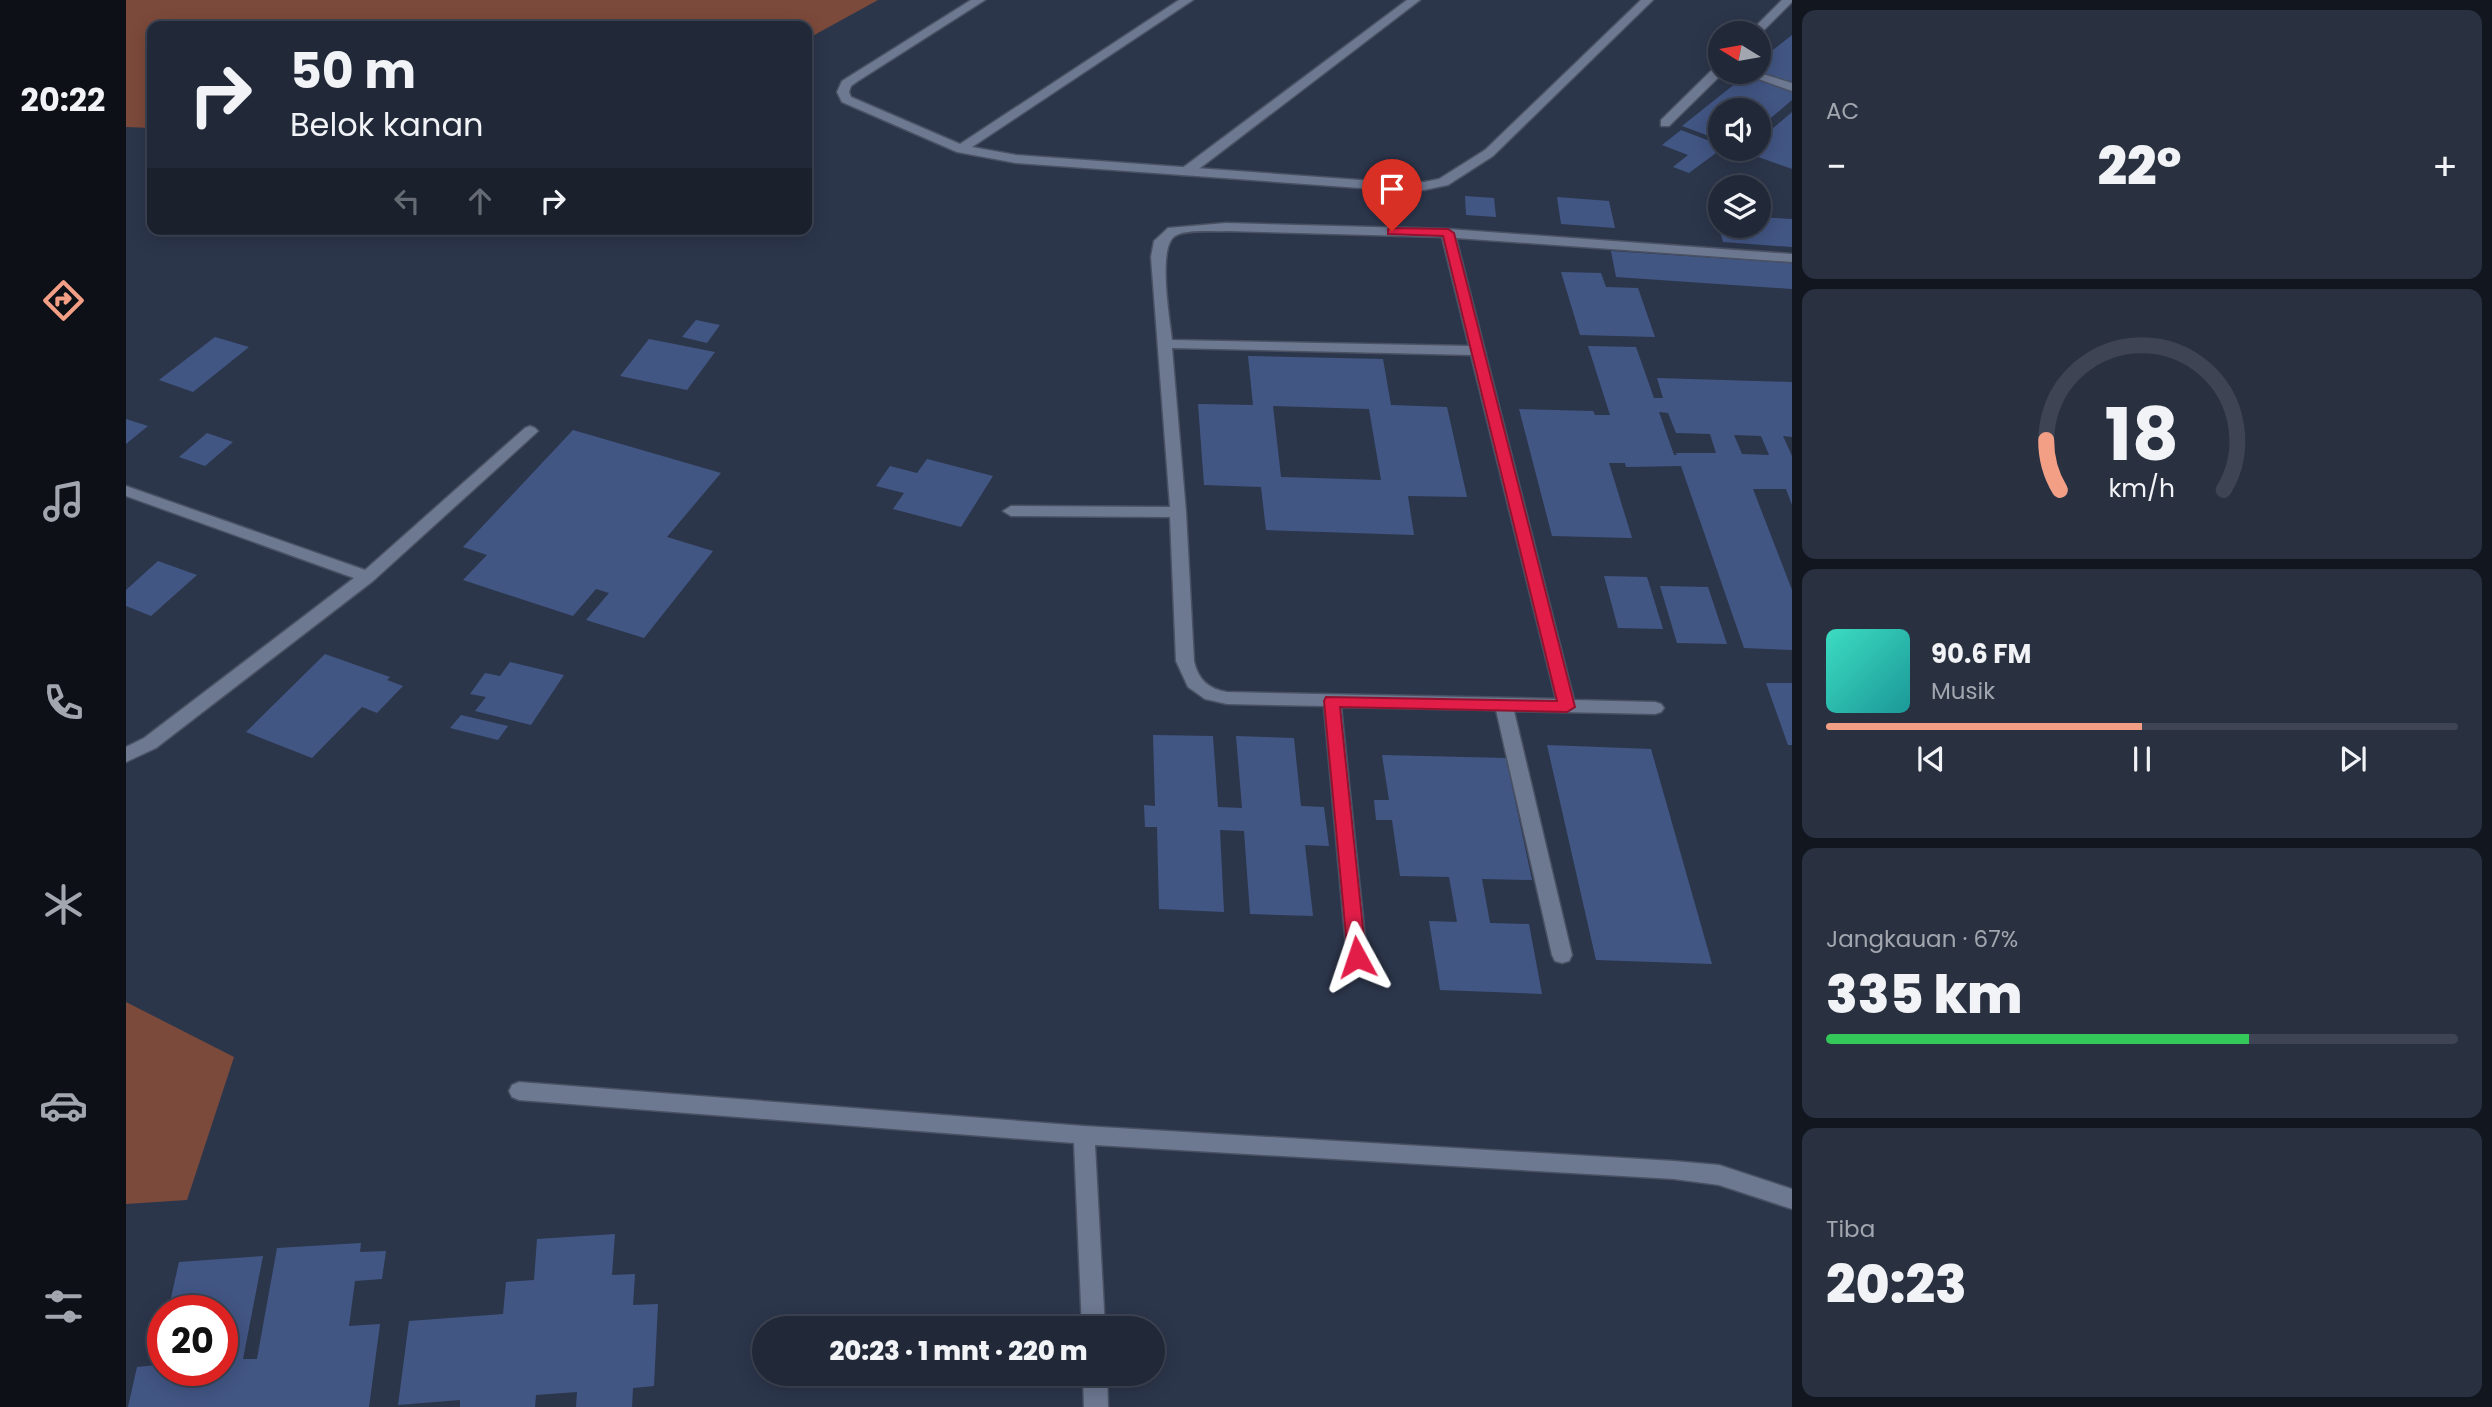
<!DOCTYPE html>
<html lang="id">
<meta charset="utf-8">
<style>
body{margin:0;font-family:Poppins,sans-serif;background:#293040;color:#f1f3f6;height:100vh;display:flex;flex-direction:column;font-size:26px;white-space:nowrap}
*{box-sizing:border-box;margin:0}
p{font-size:23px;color:#a2a6ae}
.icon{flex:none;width:38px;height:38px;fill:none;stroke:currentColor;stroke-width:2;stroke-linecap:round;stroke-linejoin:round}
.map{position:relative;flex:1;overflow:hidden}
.drawer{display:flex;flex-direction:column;gap:10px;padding:10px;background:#12161f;width:700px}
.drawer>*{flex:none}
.hud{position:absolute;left:21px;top:21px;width:665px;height:214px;border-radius:14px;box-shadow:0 4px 18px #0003,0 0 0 2px #3e4453;background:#212838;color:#f1f3f6;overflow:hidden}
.needle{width:46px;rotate:281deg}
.fabs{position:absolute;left:1582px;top:21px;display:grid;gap:14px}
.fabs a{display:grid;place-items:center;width:63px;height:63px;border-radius:50%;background:#212838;box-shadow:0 4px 18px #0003,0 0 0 2px #3e4453;font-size:35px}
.speed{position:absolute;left:21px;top:1295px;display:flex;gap:14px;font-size:35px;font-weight:700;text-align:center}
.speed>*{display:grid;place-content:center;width:91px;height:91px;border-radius:50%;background:#212838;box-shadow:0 4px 18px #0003,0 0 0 2px #3e4453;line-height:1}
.speed .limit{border:10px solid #d22;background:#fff;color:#111}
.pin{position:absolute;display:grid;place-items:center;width:60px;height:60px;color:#fff;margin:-72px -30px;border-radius:50% 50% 50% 0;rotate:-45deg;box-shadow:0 0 7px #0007}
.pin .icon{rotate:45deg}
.me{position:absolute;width:77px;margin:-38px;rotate:355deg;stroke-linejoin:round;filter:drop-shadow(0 0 5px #0008)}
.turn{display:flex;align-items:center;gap:24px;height:147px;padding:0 28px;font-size:32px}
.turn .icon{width:91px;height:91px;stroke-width:2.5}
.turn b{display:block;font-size:49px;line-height:60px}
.lanes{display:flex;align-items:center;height:66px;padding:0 28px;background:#0003;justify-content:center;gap:35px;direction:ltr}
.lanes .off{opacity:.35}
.big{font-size:52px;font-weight:800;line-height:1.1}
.drawer .card{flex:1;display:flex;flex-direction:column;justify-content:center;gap:10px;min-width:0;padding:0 24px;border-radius:14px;background:#293040}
.drawer .dial{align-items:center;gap:0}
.dial svg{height:182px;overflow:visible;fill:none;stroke:#3e4453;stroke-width:7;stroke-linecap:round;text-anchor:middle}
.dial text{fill:#f1f3f6;stroke:none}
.song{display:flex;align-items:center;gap:21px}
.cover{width:84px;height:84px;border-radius:10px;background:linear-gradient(135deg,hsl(170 70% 55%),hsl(180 70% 35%))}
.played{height:7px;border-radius:4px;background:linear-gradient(90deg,#f39f85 50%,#3e4453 50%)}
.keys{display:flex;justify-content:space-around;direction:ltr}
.heat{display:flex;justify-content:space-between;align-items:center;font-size:38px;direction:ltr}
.charge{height:10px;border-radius:5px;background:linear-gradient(90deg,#34c759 67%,#3e4453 0)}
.trip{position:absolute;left:626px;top:1316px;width:413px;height:70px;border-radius:35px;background:#212838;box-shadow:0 4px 18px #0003,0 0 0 2px #3e4453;font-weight:800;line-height:70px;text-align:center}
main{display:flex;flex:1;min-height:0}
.menu{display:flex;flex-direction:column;width:126px;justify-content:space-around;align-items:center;background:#0d1016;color:#a2a6ae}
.menu .icon{width:49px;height:49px}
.menu .active{color:#f39f85}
.menu b{font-size:32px;color:#f1f3f6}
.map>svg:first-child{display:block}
</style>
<main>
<nav class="menu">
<b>20:22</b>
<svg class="icon active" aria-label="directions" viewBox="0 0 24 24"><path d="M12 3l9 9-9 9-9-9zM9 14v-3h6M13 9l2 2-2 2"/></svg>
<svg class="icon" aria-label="music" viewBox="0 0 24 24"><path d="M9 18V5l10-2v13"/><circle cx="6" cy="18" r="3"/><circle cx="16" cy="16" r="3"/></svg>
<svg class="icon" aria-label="phone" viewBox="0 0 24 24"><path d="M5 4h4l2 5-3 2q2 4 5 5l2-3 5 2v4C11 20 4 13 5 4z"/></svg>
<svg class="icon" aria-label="climate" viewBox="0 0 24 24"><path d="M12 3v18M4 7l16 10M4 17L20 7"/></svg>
<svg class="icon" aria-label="car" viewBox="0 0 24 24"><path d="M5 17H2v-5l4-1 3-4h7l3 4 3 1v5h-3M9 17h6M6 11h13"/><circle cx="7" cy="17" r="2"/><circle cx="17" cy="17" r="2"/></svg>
<svg class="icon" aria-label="filters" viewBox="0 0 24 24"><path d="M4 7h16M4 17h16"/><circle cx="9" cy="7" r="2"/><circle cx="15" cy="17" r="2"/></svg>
</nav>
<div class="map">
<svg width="1666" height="1407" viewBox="0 0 1666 1407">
<rect width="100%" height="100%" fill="#2c364b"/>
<g fill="#7c4a3b">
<path d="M0,0H752L681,39V26H26V128L0,127Z"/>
<path d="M0,1002L108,1057L61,1200L0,1204Z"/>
</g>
<g fill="#425684" fill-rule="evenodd">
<path d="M1666,35V85L1633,73V61Z"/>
<path d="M1620,75L1666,91V100L1633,128V110H1594V140L1556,126Z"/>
<path d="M1666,112V169L1618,152L1622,149H1633V140Z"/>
<path d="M1555,130L1594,145V150L1563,173L1547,167L1562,155L1536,145Z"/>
<path d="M1339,196L1368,198L1370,217L1340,215Z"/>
<path d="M1431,197L1483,201L1489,228L1435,224Z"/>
<path d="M1590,214L1594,215V226H1633V217L1666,219V247L1597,242Z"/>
<path d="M1485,251L1666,263V289L1490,277Z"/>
<path d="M1435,272L1475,273L1480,287L1512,288L1529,337L1454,335Z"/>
<path d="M570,320L594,325L581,343L556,337Z"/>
<path d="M89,337L123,347L67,392L33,380Z"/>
<path d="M523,339L589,352L561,390L494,376Z"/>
<path d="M1462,346L1510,347L1528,398H1537L1531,378L1666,382V437L1657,436L1666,456V505L1660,489H1627L1666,590V650L1618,648L1555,466L1500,467L1499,463H1483L1506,538L1426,536L1393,409L1467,411L1469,415H1484ZM1533,412L1542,413L1550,433L1584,434L1590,453H1550L1551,455H1548ZM1608,435L1635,436L1643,455L1616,454Z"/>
<path d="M1122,356L1257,359L1265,405L1321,407L1341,497L1282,496L1288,535L1140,530L1135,487L1078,485L1072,404L1127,405ZM1147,406L1243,409L1255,480L1155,477Z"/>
<path d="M0,419L22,426L0,444Z"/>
<path d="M447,430L595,473L541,537L587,551L518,638L460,620L483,593L470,589L447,616L337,580L361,555L337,547Z"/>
<path d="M81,433L107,442L79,466L53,457Z"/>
<path d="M801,459L867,476L835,527L767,509L778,493L750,486L764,466L791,473Z"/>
<path d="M32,561L71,575L25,616L0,606V590Z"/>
<path d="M1478,576L1521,577L1537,629L1492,628Z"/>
<path d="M1534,586L1582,587L1601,644L1551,643Z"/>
<path d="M199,654L264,677L261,680L277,686L251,713L236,707L186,758L120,732Z"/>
<path d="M384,662L438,675L405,725L349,711L360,697L344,694L359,673L374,676Z"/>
<path d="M1640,683H1666V745H1662Z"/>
<path d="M335,715L382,726L372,740L324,728Z"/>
<path d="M1027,735L1087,736L1092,807L1116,808L1110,736L1168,738L1175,806L1198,807L1203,846L1179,845L1187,916L1124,914L1118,831L1094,830L1098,912L1033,909L1031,827H1019L1018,805L1029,806Z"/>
<path d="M1421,745L1525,749L1586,964L1470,960Z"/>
<path d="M1256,755L1380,758L1406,880L1356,879L1364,923L1403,924L1416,994L1314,990L1303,921L1331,922L1323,877L1274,876L1266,820H1250L1248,800H1263Z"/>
<path d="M489,1234L486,1275L509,1274L507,1305L532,1304L528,1386L507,1388L506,1407H450L451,1392L410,1395L409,1407H334V1400L272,1405L283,1321L377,1314L380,1282L408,1280L411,1239Z"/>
<path d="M235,1243L234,1252L260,1251L256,1279L229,1281L223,1326L254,1324L243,1407H2L11,1367L30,1365L36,1340L37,1370H96V1311H42L53,1262L137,1256L117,1359H131L151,1248Z"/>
</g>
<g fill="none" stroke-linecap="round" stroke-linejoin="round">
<defs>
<g id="lane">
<path d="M845,0H859L732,81L725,86L723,92L725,97L834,144L1053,0H1067L846,147L890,155L1262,182H1298L1313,179L1359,150L1515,0H1527L1367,156L1322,185L1298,190H1262L890,163L831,152L716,102L711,92L716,81Z"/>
<path d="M1656,0H1666V2L1633,35L1623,33Z"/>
<path d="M1590,66H1594V72H1598L1543,126H1535V120Z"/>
<path d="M1613,72H1630L1666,83V91Z"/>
<path d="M1100,223L1322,229L1666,254V262L1330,238L1448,700L1529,702L1535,704L1538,708L1535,712L1529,714L1388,711L1446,955L1443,961L1436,963L1429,961L1426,955L1370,710L1215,707L1241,957L1238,963L1231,965L1224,963L1221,957L1198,706L1101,704L1079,699L1062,687L1050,661L1044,517L885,516L877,511L885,506L1044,507L1025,257L1028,241L1042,228ZM1100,231L1316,237L1343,346L1046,340C1044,320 1030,243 1051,235C1064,229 1086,232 1100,231ZM1046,348L1345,355L1430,699L1101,692C1082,689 1072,679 1068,661L1060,512Z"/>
<path d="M404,426L409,428L412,431L409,434L247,581L30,748L0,762V747L18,738L228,578L0,496V486L239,570L399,428Z"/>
</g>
<g id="street">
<path d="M1281,0H1294L1065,175H1055V169Z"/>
<path d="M393,1082L958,1126L1548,1161L1593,1165L1666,1189V1209L1593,1185L1548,1179L969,1145L979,1328H956L948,1143L393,1100L386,1097L383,1091L386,1085Z"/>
<path d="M957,1374H981L982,1407H958Z"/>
</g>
</defs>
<use href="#lane" stroke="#495163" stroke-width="3"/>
<use href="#street" stroke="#495163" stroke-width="3"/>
<use href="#lane" fill="#6d7891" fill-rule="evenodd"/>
<use href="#street" fill="#6d7891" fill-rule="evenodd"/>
</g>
<path fill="#e11d48" stroke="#92132f" stroke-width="2" d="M1266,228L1322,229L1328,233L1449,707L1441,712L1214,707L1240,957L1237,962L1231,964L1225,962L1222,957L1198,701L1200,697L1431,701L1317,236L1262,234V229Z"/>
</svg>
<div class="fabs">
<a><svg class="needle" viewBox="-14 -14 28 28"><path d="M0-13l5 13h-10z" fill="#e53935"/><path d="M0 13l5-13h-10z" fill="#a2a6ae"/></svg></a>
<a><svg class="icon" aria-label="sound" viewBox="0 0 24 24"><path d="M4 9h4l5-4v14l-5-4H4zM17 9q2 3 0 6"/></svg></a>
<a><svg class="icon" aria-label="layers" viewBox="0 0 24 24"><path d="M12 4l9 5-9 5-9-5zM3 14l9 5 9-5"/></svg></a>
</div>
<div class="speed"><div class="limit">20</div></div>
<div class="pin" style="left:1266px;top:231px;background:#d93025"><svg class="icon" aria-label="arrive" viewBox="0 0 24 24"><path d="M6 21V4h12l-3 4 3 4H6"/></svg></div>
<svg class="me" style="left:1231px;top:957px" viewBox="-20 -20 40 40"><path d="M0-17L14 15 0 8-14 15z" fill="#e11d48" stroke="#fff" stroke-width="4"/></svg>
<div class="trip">20:23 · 1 mnt · 220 m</div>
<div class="hud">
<div class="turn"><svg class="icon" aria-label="right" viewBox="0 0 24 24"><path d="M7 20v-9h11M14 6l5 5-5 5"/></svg><div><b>50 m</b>Belok kanan</div></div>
<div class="lanes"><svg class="icon off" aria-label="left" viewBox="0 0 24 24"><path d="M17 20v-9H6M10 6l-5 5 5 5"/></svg><svg class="icon off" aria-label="ahead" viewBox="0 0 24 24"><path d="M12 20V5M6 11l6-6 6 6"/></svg><svg class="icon" aria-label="right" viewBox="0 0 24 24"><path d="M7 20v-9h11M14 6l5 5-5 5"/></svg></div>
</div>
</div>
<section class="drawer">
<div class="card"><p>AC</p>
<div class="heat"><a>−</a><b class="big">22°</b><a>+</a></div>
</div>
<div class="card dial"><svg viewBox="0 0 100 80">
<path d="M14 69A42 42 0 1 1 86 69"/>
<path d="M14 69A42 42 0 0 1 8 47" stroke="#f39f85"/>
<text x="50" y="56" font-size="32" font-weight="700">18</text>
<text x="50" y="72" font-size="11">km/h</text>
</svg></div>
<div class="card">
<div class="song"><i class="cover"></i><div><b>90.6 FM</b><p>Musik</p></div></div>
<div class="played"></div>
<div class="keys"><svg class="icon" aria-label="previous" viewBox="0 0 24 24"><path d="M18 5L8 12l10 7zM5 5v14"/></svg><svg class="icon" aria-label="pause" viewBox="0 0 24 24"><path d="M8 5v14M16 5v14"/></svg><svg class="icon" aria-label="next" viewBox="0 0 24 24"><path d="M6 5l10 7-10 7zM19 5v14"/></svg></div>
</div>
<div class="card"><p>Jangkauan · 67%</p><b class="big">335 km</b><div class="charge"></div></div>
<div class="card"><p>Tiba</p><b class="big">20:23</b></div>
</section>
</main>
